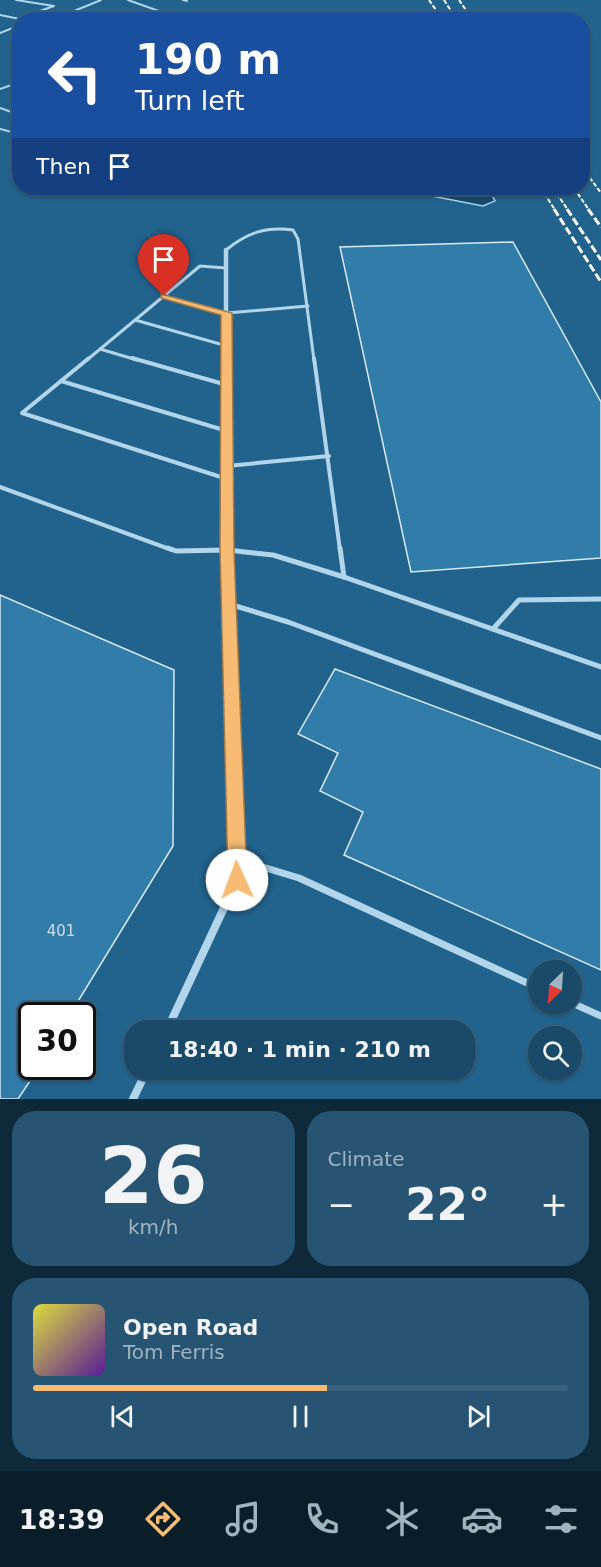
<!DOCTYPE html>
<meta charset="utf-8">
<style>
body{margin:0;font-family:"DejaVu Sans",sans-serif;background:#275472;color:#f1f3f6;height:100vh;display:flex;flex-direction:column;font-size:22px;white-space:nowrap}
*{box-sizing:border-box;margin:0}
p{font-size:20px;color:#9fb3c1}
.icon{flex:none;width:33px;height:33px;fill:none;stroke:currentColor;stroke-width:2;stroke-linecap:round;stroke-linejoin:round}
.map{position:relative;height:1099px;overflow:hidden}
.panel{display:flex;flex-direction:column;gap:12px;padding:12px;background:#0e293a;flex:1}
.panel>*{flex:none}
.banner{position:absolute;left:12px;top:12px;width:578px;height:183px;border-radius:24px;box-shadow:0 2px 4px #0004,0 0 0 2px #38627e;background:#1a4fa0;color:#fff;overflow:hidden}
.needle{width:39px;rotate:205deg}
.controls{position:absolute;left:528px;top:960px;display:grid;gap:12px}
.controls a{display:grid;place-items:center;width:54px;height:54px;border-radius:50%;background:#1a4a6a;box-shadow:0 2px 4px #0004,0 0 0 2px #38627e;font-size:30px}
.speed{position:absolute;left:18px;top:1002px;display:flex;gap:12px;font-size:30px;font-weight:700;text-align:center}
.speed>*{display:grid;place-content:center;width:78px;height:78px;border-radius:50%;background:#1a4a6a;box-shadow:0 2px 4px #0004,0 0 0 2px #38627e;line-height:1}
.speed .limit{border:3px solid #111;border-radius:9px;background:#fff;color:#111}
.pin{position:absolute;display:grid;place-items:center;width:51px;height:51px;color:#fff;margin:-62px -26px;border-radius:50% 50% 50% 0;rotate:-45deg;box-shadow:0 0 6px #0007}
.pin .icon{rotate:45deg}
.me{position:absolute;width:66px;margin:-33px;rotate:358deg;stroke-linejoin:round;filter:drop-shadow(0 0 4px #0008)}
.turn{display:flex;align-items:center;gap:21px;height:126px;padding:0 24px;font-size:27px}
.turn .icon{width:78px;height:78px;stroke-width:2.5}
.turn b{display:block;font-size:42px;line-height:51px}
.then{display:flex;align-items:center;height:57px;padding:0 24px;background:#0003;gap:12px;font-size:22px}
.big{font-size:45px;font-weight:700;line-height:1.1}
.panel .card{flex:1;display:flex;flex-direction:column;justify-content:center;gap:9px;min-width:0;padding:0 21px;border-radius:24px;background:#275472}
.panel .dial{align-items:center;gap:0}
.dial b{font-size:78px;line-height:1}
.song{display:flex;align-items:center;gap:18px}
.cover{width:72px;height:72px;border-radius:9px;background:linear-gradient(135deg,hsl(60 70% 55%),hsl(270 70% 35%))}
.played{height:6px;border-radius:3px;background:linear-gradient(90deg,#f7bb73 55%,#38627e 55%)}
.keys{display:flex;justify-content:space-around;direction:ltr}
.heat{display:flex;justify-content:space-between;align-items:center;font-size:33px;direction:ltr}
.panel .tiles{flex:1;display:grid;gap:12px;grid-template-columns:1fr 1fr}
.card:last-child{grid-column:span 2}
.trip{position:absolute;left:124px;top:1020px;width:351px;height:60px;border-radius:24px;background:#1a4a6a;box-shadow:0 2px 4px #0004,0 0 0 2px #38627e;font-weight:700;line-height:60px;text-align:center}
.menu{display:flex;height:96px;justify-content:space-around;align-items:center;background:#0a1e2a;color:#9fb3c1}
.menu .icon{width:42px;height:42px}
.menu .on{color:#f7bb73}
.menu b{font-size:27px;color:#f1f3f6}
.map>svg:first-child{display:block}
</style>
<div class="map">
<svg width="601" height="1099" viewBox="0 0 601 1099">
<rect width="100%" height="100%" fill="#22638d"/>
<path fill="#184a6c" stroke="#a5d2ec" stroke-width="1.5" d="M391,188H488L495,201L483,206Z"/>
<g fill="#327caa" stroke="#d6ebf8" stroke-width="1.5">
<path d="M513,242L601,402V558L411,572L340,247Z"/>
<path d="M0,595L174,670L173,846L69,1016H32V1078L18,1099H0Z"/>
<path d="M335,669L601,769V970L344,855L363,812L320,791L338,753L298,734Z"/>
</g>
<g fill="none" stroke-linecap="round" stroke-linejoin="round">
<g stroke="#b1d5eb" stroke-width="2">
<path d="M16,0L54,6L20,18"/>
<path d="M128,0L184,20"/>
<path d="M183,0L187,1"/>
<path d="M52,20L101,0"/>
<path d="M0,33L20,25"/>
<path d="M0,108L20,115"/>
<path d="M0,129L20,134"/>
</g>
<g stroke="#b1d5eb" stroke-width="3">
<path d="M226,250C247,233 266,226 293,230L298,239L314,360"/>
<path d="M164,296L227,313L308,306"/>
<path d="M135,320L227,346"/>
<path d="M100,349L137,360"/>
<path d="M87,360L200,266L226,268"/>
</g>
<g stroke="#b1d5eb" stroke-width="4">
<path d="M89,358L22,413L227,479"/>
<path d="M132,358L227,385"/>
<path d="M314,358L340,550"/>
<path d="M61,381L227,431"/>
<path d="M227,466L329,456"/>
<path d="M0,487L172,550"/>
</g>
<g stroke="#b1d5eb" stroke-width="5">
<path d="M168,548L176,551L227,550L273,555L344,577L340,548"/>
<path d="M344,577L601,667"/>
<path d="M229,604L288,622L601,738"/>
<path d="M493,629L519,600L601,599"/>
</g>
<g stroke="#b1d5eb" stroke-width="7">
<path d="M236,859L299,878L538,988"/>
<path d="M572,1003L601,1016"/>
</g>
<g stroke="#b1d5eb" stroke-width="2">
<path d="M0,15L25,20"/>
<path d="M0,89L20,82"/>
</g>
<path stroke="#b1d5eb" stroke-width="4.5" d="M226,250V360"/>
<path stroke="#b1d5eb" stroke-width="5" d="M226,358L227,550"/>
<path stroke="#b1d5eb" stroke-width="7" d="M227,548L234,792"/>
<g stroke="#b1d5eb" stroke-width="8">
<path d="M167,1030L237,880L234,790"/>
<path d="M133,1099L147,1070"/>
</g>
<g stroke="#fff" stroke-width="2" stroke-dasharray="4.5 2" stroke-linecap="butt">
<path d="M429,0L443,20"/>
<path d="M444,0L457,20"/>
<path d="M459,0L473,20"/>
<path d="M582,167L601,193"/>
<path d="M541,188L555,210"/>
<path d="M553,188L568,210"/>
<path d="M574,188L589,210"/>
</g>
<g stroke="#fff" stroke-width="3" stroke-dasharray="8 3" stroke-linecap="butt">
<path d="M554,209L601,282"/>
<path d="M567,209L601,260"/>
<path d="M588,209L601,227"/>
</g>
</g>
<path fill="#f7bb73" stroke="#a17a4b" stroke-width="1.5" d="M161,294L232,313L234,550L247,880L244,887L237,889L231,887L228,880L220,550L221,315L161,298Z"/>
<g text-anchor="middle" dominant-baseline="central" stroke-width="6" stroke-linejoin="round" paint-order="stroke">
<g font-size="15" fill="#ccdeea">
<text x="61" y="931">401</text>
</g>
</g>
</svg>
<div class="controls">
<a><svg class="needle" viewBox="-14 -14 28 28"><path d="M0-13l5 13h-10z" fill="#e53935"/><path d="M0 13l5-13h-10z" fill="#9fb3c1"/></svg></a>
<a><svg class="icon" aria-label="search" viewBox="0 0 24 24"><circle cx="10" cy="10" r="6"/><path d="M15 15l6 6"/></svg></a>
</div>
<div class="speed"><div class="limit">30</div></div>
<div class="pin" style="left:164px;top:296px;background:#d93025"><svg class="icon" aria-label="arrive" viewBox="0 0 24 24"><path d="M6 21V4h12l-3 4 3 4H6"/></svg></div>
<svg class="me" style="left:237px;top:880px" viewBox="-20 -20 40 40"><circle r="19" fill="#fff"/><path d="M0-13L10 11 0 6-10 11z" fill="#f7bb73"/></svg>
<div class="trip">18:40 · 1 min · 210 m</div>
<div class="banner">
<div class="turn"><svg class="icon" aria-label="left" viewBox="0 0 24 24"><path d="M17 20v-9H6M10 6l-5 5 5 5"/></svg><div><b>190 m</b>Turn left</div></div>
<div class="then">Then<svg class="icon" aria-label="arrive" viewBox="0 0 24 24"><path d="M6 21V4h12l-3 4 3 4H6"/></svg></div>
</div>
</div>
<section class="panel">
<div class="tiles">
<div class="card dial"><b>26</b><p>km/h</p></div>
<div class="card"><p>Climate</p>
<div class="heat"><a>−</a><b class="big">22°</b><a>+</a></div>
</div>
<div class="card">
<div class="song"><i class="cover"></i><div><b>Open Road</b><p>Tom Ferris</p></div></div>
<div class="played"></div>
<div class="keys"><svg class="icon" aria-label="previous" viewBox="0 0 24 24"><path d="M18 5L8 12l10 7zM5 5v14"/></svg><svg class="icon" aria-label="pause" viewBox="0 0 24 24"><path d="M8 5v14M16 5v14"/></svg><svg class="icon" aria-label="next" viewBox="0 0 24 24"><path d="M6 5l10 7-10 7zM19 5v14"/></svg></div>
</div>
</div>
</section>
<nav class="menu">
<b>18:39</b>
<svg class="icon on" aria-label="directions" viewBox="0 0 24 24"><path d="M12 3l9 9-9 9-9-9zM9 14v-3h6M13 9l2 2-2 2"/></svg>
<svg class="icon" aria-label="music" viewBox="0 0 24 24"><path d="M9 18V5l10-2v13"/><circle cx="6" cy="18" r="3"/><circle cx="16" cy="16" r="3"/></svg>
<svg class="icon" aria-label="phone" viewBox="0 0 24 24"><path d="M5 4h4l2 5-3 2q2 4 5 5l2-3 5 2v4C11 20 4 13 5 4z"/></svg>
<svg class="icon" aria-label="climate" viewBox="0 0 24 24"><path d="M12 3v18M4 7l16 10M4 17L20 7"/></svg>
<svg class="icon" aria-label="car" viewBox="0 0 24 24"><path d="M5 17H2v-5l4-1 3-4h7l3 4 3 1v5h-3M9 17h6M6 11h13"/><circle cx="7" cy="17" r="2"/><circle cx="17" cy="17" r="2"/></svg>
<svg class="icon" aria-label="filters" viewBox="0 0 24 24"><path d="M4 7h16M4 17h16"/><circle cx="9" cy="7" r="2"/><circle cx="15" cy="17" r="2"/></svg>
</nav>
